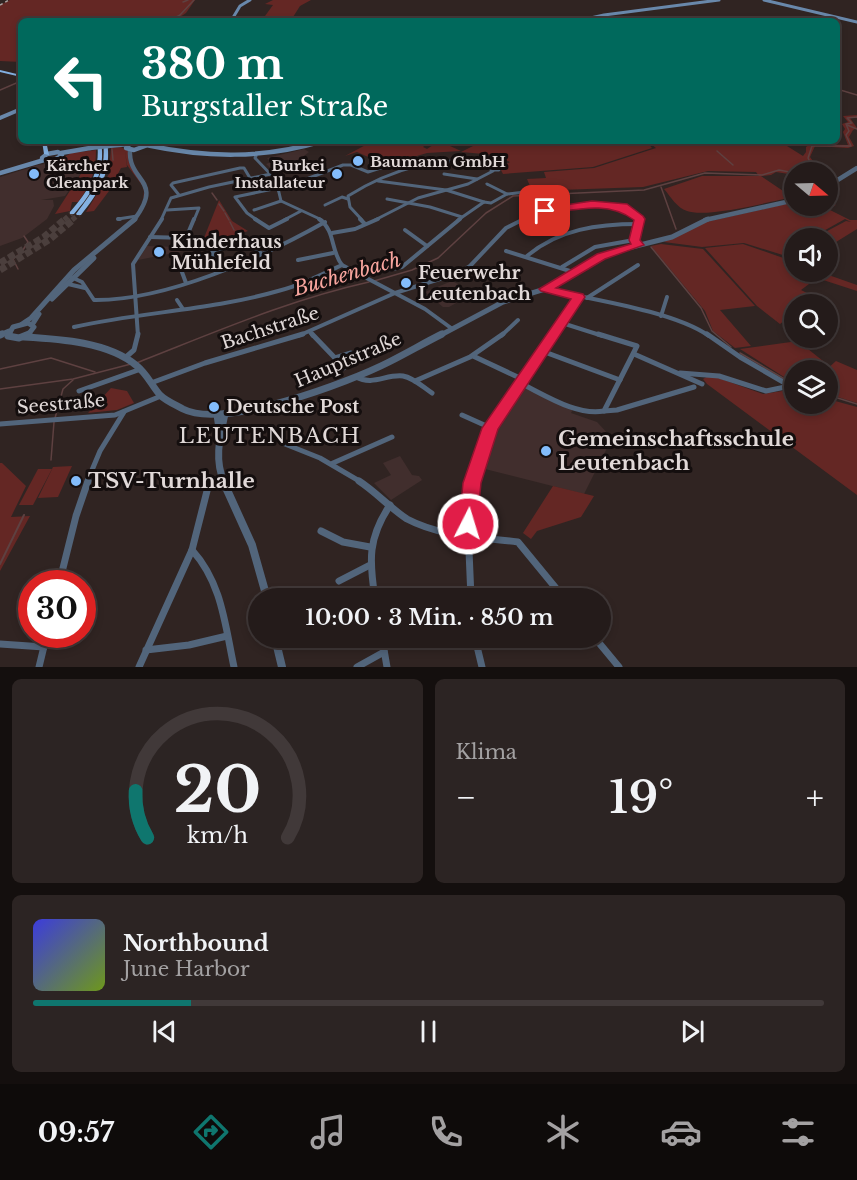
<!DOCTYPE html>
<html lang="de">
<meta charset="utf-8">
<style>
body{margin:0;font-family:"Libre Baskerville",serif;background:#2c2423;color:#f1f3f6;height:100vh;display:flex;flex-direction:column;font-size:22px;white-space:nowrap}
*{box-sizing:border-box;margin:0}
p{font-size:20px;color:#a3a1a2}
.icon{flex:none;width:33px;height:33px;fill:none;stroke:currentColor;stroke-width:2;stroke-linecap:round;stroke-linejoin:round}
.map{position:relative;height:667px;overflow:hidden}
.drawer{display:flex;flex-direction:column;gap:12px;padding:12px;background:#140f0e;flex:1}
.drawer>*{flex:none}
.top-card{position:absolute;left:18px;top:18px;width:822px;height:126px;border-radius:9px;box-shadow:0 3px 9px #0003,0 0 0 2px #413939;background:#00695c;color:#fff;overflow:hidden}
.needle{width:39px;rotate:109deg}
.fabs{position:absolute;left:784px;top:162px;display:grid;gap:12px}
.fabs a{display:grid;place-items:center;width:54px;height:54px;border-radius:50%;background:#241b1a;box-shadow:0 3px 9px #0003,0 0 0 2px #413939;font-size:30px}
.speed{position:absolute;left:18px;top:570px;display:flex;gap:12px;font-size:30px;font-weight:700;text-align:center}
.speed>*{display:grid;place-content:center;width:78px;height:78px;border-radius:50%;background:#241b1a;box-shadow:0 3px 9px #0003,0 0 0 2px #413939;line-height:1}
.speed .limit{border:9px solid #d22;background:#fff;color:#111}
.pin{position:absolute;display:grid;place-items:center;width:51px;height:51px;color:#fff;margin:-26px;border-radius:12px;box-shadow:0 3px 9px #0006}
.me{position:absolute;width:66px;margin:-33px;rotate:5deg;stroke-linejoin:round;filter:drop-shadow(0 0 4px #0008)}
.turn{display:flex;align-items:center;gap:21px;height:126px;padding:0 24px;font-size:27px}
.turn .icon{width:78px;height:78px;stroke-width:2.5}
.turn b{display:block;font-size:42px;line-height:51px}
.big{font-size:45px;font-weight:600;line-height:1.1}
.drawer .widget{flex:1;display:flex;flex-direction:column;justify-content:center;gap:9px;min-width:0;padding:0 21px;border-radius:9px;background:#2c2423}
.drawer .dial{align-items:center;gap:0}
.dial svg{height:156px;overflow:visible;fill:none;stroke:#413939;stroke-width:7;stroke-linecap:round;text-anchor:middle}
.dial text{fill:#f1f3f6;stroke:none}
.song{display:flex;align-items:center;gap:18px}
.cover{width:72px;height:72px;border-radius:9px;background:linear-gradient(135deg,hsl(240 70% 55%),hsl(80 70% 35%))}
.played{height:6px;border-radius:3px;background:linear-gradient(90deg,#0f766e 20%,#413939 20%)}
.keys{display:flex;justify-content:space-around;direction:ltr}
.heat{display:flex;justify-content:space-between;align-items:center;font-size:33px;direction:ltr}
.drawer .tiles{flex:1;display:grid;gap:12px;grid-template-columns:1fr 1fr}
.widget:last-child{grid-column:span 2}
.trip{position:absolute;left:248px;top:588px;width:363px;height:60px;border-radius:30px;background:#241b1a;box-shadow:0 3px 9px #0003,0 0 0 2px #413939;font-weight:600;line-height:60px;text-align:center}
.dock{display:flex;height:96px;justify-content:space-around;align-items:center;background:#0e0b0a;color:#a3a1a2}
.dock .icon{width:42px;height:42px}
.dock .on{color:#0f766e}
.dock b{font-size:27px;color:#f1f3f6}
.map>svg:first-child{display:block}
</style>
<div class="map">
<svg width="857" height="667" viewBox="0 0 857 667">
<rect width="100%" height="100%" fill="#302422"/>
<g fill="#412e2d">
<path d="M304,149L309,152L281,174L278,175L266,164L271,162L267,158Z"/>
<path d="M86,158L82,172L65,196L41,200H53L54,206L47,219L22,238L0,246V177L38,165Z"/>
<path d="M147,246L181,247L184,251L138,260Z"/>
<path d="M452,281L460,285L453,288L469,296L449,307H443L425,292Z"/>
<path d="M523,387L573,409L571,413L597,422L612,438L584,494L481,468L494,428Z"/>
<path d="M400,456L412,475L419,476L422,480L391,500L374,483L391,475L383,463Z"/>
</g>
<g fill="#642724">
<path d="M10,0H195L186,13L174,21H21V62L0,61V5Z"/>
<path d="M273,0H311L300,6L293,17L265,16L273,5L265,4Z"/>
<path d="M857,115V118H850L857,128L853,130L849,137L854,146L848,148L815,146L810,157L815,164L809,172H795V175L776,172L771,175L761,176L792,197C770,202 706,218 687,211C677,208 671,197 664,189L702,176H759L756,172L708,171L643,187L532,191L527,179L546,178L544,172L594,168L656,148L647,141H779L803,156L806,152V147L810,144L848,145L843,132L845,129L842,124L848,122L843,116Z"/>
<path d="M373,141H429L423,147L427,149L439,141L461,151L427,153L386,165L357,152L345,156Z"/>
<path d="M483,141H646L652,148L593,167L503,174L500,168L510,162L495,155L461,152Z"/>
<path d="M121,147L128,151C126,174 149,178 143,201L144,188L127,165L125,151L127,167L121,168L109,191L94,211L86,212L109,174L111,148Z"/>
<path d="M96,150C96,171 91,185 78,202H72L70,211L55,214L82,172L86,159L65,162L61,159L71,153Z"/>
<path d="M219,200L232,221L248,231L200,248Z"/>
<path d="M828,201L836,205L828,209L850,220H857V229L828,247V238H814L846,221L851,222L845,219L811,238H795V251L786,256L744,243L702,247L664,242L701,223L795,202V206H828Z"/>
<path d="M661,244L703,249L755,306L720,310L751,346L735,348L713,331L705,311L651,246Z"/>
<path d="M743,244L795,262V272H820L857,285V291L817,278L801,290L815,297L805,304H795V312L780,324L757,306L705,248Z"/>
<path d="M798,341L828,365L822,370H795V384L740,349Z"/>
<path d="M836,361L857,370V403L828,394L826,370Z"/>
<path d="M710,375L763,394L795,389V404H828V399L857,407V495L707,384L703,379Z"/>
<path d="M111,388L127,391L134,403L117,410L88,413Z"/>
<path d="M0,463H2L26,486L11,517L30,516L0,571Z"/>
<path d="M72,466L58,497L38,498L53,467Z"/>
<path d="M38,469H52L33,505H19Z"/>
<path d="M553,486L594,496L581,517L537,531L531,539L523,533Z"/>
</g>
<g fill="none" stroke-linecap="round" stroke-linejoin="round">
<g stroke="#5e4141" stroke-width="1.5">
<path d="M183,2L188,0"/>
<path d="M169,21L180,15L194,0"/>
<path d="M837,89L857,95"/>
<path d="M0,90L21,81"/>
<path d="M847,125L857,129"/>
<path d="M112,149L113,160"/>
<path d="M717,151L733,165"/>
<path d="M804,172L811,164L808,158L812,146H851L846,135L849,131L846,124L852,123L847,118L857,117"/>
<path d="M661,187L676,229"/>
<path d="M212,193L217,200"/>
<path d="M219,204L224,211"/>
<path d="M225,213L229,220"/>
<path d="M230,222L234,230"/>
<path d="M651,247L701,308L712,331L731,347"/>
<path d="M18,269L13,259L21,253L28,242L24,236"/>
<path d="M374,281L412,270L438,258L486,213L513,196L644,190L705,173L762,175L779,170L795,173"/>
<path d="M740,353L795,385"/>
<path d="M136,363C213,333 288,300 369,282"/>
<path d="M0,369L51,358L95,372"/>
<path d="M0,389L73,379L131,364"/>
<path d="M828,395L857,404"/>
<path d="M55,418L63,389L73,380"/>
<path d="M51,460L54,422"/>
</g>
<path stroke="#5e4141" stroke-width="2" d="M0,564L24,515"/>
<g stroke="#4b3f3d" stroke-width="5" stroke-dasharray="5 3" stroke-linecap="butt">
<path d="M64,220L72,213"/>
<path d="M72,220L79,214"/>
</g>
<g stroke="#4b3f3d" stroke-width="7" stroke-dasharray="7 3" stroke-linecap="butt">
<path d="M0,263L44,237L65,219"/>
<path d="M0,270L50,239L74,219"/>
</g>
<g stroke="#52657b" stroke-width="3">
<path d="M256,156L255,158L276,180L281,201L322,220"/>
<path d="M491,168L499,170H491Z"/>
<path d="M444,174L477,179"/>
<path d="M378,181L446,190L484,202"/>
<path d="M487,184L507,194"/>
<path d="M278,190L343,165H351L368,172L393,164"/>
<path d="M179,195L171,185L173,183L240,168H244L250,178"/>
<path d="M387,199L430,207L462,217"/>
<path d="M325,205L342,197L348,199"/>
<path d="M167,210L199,208L194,220"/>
<path d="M254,210L281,201"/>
<path d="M118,219L137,216"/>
<path d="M161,220L171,198L209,187L271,174"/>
<path d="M257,220L247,213L235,197L278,188"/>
<path d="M284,220L301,211"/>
<path d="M362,220L350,207L348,196C386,172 448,149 492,168"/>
<path d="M375,220L418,198L468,184L493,171"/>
<path d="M458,220L484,202L491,203L507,194L525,192"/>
<path d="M521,220C550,205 617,193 640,220"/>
</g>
<g stroke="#52657b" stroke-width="4">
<path d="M118,219H120"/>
<path d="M255,219L269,228L287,219"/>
<path d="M319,219C336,231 330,250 342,265L425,309L451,328"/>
<path d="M360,219L365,224"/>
<path d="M405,230L427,246"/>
<path d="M332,233L355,229L378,219"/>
<path d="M150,237L186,238L194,219"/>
<path d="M638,245L634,240L639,219"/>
<path d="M506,251L573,272"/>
<path d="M212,254L228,270"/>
<path d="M527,256C559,229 598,224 639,224"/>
<path d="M298,260L333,253"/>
<path d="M562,267L595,247L634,240"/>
<path d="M362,275L402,267L460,219"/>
<path d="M71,277L82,282L94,300C166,301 263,257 325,222"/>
<path d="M186,283L179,264L242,242L264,255"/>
<path d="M68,284L85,288"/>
<path d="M545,289C589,299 674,311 709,336"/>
<path d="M587,298L638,265"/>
<path d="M177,300L183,309"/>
<path d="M661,316L667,297"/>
<path d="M562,323L603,336"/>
<path d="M74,327C141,312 212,310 278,291C301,285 321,275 342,265"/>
<path d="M310,332L313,336"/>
<path d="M138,336L133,264L162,219"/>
<path d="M298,336L395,293L459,273L470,266L506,228L524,219"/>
<path d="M501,336L518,320"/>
<path d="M552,336L578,297"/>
</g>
<g stroke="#52657b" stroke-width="5">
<path d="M312,334L335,358"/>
<path d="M707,334L740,357L790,386"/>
<path d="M542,351L620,380"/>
<path d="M351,353L357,359L342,369L341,361L335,358Z"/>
<path d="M634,354L702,384"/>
<path d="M473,356L522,379"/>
<path d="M126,357L134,350L138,334"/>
<path d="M680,373L719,376L766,391L790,386"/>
<path d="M356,377C373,386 386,374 403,376C414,378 423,387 432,393"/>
<path d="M415,381L470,357L503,334"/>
<path d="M151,383L205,363L303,334"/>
<path d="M520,383C545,395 576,416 604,411L637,346L598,334"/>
<path d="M79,391L141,369"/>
<path d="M604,411L617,410L694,387"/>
<path d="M462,415L491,428"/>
<path d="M0,424L115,415L161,396"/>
<path d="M285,444L320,458L361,482"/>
<path d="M333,463L392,437"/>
<path d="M87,482L100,451L124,412"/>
<path d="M216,482L221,479"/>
<path d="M473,482C488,426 519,381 553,334"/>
</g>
<g stroke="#52657b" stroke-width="7">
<path d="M359,481C376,492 390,508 407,519C441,537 481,537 518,542L564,598"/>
<path d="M321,531L343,542L370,547"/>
<path d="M192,550C222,583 225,625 234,667"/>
<path d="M339,581L370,565"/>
<path d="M59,584L76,516L88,481"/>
<path d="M375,598C369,560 368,538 390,505"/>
<path d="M471,598L468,527L473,481"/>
<path d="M382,638L387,667"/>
<path d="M475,638L482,667"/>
<path d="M595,638L619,667"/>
<path d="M0,644L44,647"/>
<path d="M146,650L189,645L227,636"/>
<path d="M39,667L47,634"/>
<path d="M139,667L192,550L208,487L219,481"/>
<path d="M357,667L384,652"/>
</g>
<g stroke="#52657b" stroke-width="4.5">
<path d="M130,150C128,183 165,179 134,220"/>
<path d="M828,186L857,168"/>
<path d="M705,220L795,200"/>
</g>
<g stroke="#52657b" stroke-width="5">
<path d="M52,299L94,258"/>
<path d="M22,324L31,318L74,270L135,219"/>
<path d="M32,325L39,314"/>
<path d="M0,335L9,331"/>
<path d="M8,336L13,327L28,323L34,327L27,336"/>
<path d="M439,336L503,302L545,289L608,253L672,237L708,219"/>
</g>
<g stroke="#52657b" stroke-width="7">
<path d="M9,334L8,336L19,338L29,334"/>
<path d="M0,335L2,334"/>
<path d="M24,337C60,339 109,342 137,366C147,374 152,386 160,395C166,401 176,405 183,409C223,430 350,382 389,362C407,353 424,343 442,334"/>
<path d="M217,415L220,435"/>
<path d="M224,482C214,459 220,437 225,414"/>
</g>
<g stroke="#52657b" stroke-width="8">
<path d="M223,481L252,545L267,598"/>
<path d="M275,638L282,667"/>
</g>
<g stroke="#6988ab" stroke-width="3">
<path d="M764,0L857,22"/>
<path d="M231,21L240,6L250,0"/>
<path d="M577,21L604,15L719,0"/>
</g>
<path stroke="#6988ab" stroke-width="4" d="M0,118L21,109"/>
<g stroke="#6988ab" stroke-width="4.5">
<path d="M140,142L145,146L134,150L126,148L130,144Z"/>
<path d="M146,145C207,158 263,159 323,141"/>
<path d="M108,146L129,144"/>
<path d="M58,152L62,155C56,160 49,162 42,158L47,154Z"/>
<path d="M61,153L90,148"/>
<path d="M0,173L44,160"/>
</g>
<g fill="#83b0e1" fill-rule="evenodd">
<path d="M0,70L21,75V77L0,72Z"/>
<path d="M42,141H46L49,155L44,154Z"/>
<path d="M97,141H101C106,172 94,191 74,214H70V212C89,190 101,172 97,141Z"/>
<path d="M103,141H107C112,172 100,191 81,215H77L76,214C94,190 107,173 103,141Z"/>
<path d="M134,141H139L136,143H134Z"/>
</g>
<path stroke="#aca3a2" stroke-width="1.5" stroke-dasharray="3 3" stroke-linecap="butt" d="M0,5L9,0"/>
<path stroke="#6988ab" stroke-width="4.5" d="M90,148L108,146"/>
</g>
<path fill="#e11d48" stroke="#92132f" stroke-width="1.5" d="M592,201L627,204L643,216L645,219L640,240L644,245L605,259L556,288L583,294L585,297L498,429L481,483L477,524L475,529L468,531L461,529L459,524L463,483L482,428L571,299L541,291L539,289L597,254L631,244L629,240L634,220C607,200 576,210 545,214L540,211L545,208Z"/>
<g fill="#83bcfb" stroke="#140e0e" stroke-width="2">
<circle cx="358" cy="161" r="6"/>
<circle cx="34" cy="174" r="6"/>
<circle cx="337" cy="174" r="6"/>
<circle cx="159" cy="252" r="6"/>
<circle cx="406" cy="283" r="6"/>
<circle cx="214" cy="407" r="6"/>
<circle cx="546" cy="451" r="6"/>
<circle cx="76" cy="481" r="6"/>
</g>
<g text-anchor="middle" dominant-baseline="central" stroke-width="6" stroke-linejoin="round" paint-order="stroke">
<g font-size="15" font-weight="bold" fill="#e1d9d8" stroke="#140e0e" text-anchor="start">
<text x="370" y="161">Baumann GmbH</text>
<text x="46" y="165">Kärcher<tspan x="46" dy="17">Cleanpark</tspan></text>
<text x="325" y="165" text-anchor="end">Burkei<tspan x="325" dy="17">Installateur</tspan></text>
</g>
<g font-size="18" font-weight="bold" fill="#e1d9d8" stroke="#140e0e" text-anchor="start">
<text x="171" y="242">Kinderhaus<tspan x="171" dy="21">Mühlefeld</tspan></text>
<text x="418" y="273">Feuerwehr<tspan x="418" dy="21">Leutenbach</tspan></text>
<text x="226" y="407">Deutsche Post</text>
</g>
<g font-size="18" fill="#e1d9d8" stroke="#140e0e">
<text transform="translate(270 328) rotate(-18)">Bachstraße</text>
<text transform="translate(348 360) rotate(-23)">Hauptstraße</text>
<text transform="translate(61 404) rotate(-5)">Seestraße</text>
</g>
<g font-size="20" font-style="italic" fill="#f8a59e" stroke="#140e0e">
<text transform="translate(347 274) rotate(-16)">Buchenbach</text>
</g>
<g font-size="21" letter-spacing="1.5" fill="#e1d9d8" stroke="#140e0e">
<text x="270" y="436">LEUTENBACH</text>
</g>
<g font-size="21" font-weight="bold" fill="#e1d9d8" stroke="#140e0e" text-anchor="start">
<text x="558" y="439">Gemeinschaftsschule<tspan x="558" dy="24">Leutenbach</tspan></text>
<text x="88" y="481">TSV-Turnhalle</text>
</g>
</g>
</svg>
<div class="fabs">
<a><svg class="needle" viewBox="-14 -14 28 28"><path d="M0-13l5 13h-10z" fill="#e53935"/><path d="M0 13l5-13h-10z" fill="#a3a1a2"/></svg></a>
<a><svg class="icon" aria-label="sound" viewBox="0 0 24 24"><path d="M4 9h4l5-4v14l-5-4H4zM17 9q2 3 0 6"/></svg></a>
<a><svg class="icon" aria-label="search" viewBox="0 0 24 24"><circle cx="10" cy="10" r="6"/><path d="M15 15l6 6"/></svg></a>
<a><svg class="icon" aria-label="layers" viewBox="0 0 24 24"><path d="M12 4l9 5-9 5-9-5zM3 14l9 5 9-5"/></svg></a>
</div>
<div class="speed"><div class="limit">30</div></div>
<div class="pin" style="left:545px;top:211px;background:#d93025"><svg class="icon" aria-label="arrive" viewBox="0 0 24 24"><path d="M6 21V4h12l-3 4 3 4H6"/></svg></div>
<svg class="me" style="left:468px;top:524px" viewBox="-20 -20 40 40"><circle r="17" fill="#e11d48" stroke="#fff" stroke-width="3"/><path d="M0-11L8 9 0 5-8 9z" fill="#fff"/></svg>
<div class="trip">10:00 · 3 Min. · 850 m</div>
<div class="top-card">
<div class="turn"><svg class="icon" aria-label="left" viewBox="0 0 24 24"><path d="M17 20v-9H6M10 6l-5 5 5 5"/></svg><div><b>380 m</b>Burgstaller Straße</div></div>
</div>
</div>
<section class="drawer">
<div class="tiles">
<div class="widget dial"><svg viewBox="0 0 100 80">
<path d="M14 69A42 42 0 1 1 86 69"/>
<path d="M14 69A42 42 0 0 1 8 45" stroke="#0f766e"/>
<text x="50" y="56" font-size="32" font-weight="700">20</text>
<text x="50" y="72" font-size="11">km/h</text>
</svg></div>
<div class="widget"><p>Klima</p>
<div class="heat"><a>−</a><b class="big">19°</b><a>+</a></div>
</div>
<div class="widget">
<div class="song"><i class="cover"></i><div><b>Northbound</b><p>June Harbor</p></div></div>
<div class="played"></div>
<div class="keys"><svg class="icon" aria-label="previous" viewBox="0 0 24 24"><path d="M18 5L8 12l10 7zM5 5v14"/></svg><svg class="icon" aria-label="pause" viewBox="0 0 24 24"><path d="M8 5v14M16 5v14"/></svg><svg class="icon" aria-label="next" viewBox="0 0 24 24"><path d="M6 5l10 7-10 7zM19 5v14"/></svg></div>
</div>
</div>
</section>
<nav class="dock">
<b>09:57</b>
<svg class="icon on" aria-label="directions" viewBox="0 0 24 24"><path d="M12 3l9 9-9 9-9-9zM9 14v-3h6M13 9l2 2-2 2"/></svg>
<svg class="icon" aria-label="music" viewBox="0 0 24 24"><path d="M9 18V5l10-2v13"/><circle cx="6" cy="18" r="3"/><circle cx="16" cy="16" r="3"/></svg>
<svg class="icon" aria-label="phone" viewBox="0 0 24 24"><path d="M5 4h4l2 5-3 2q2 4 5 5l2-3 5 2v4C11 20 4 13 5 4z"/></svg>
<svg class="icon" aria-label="climate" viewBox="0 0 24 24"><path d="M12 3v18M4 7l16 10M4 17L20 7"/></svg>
<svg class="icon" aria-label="car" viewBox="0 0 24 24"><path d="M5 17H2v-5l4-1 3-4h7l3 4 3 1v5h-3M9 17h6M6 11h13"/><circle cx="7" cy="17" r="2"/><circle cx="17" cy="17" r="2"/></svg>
<svg class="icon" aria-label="filters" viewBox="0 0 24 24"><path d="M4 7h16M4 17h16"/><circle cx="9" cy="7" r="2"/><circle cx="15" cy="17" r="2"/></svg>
</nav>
